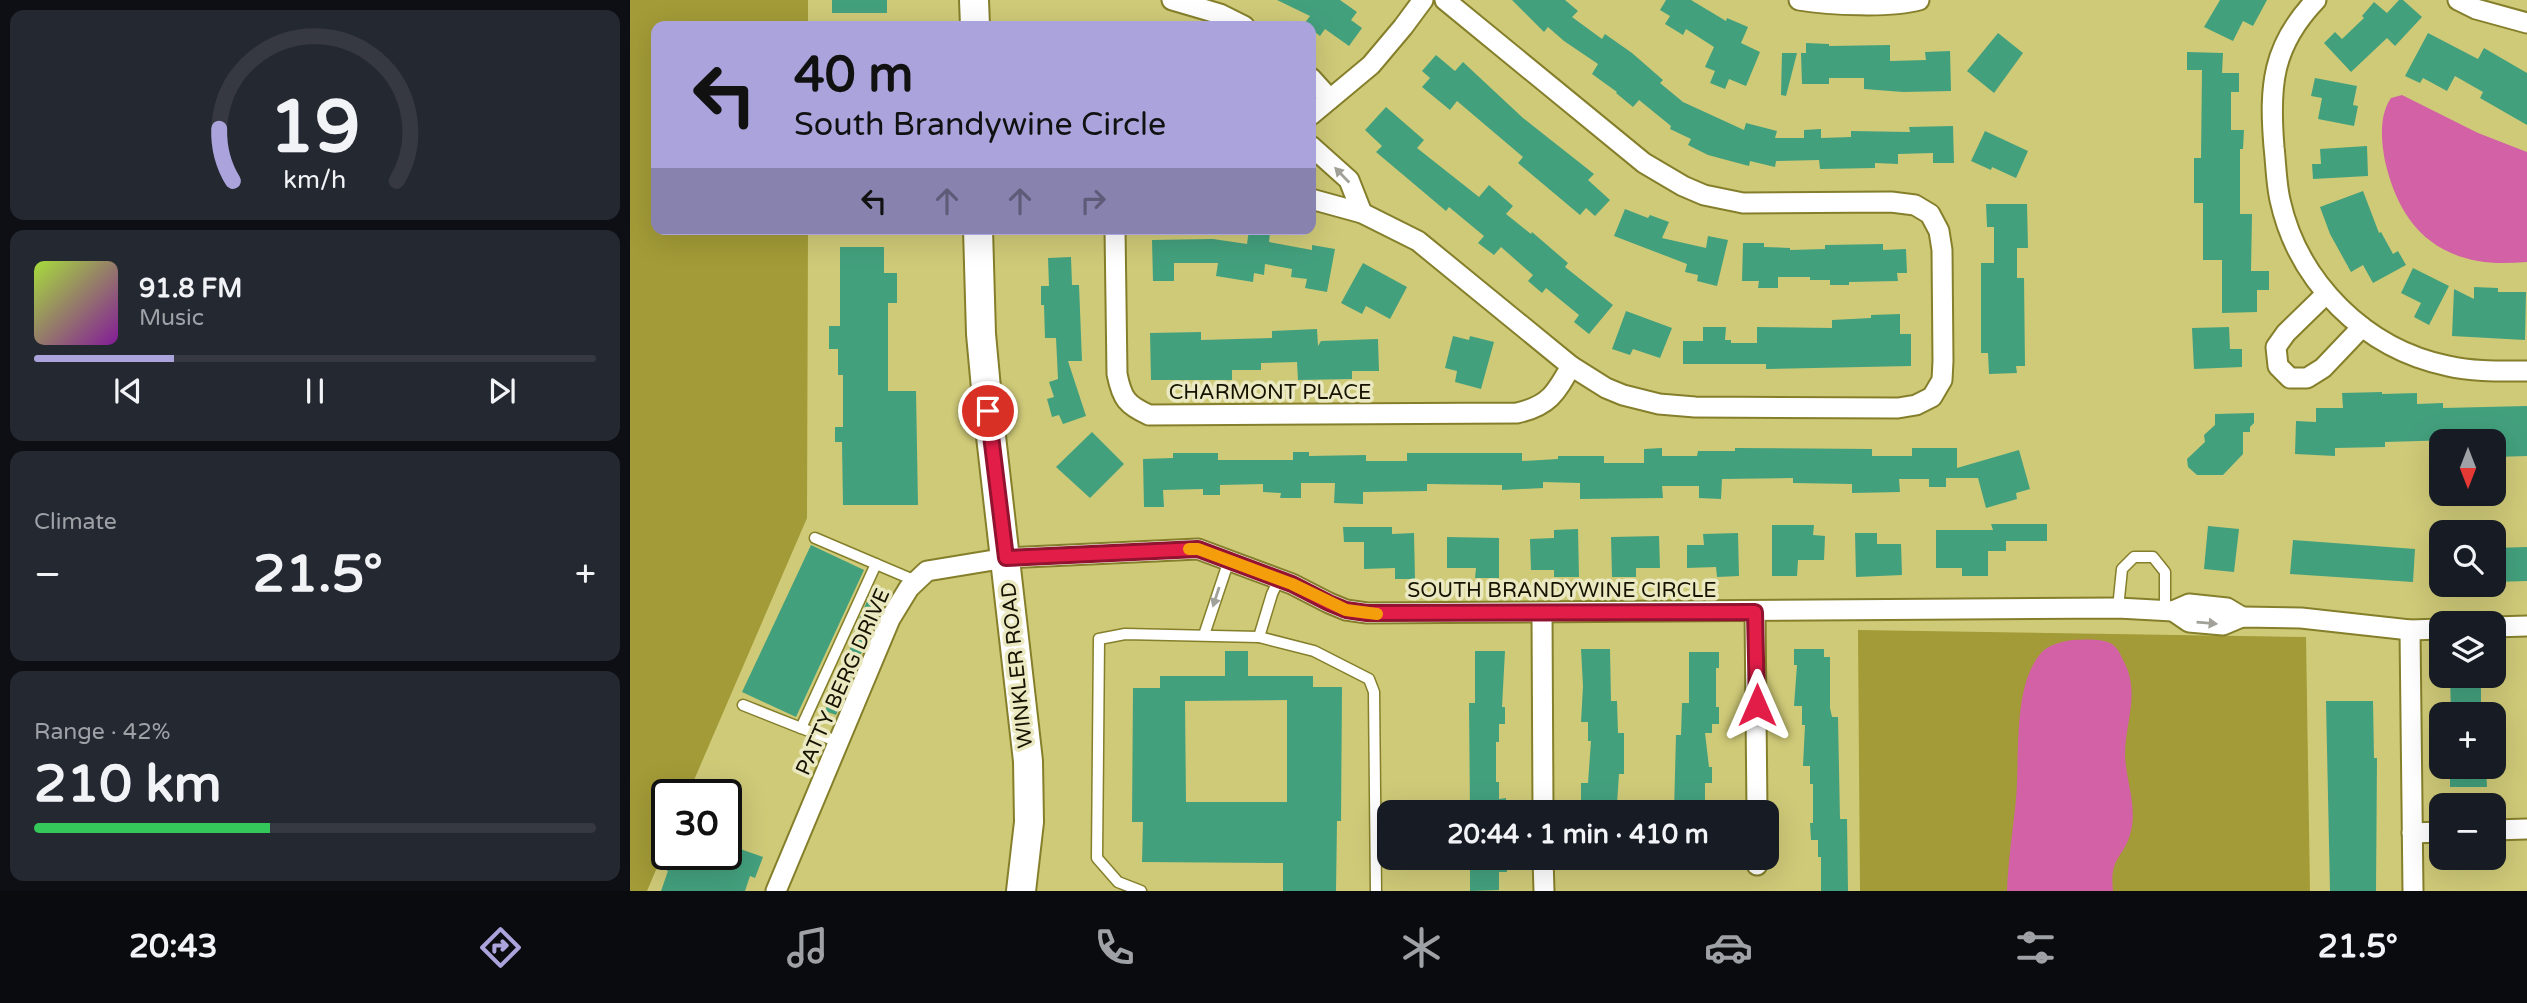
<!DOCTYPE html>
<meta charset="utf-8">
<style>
body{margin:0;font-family:"Varela Round",sans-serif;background:#242831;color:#f1f3f6;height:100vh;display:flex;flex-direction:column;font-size:26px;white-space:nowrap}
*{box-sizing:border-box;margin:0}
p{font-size:23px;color:#9ea1a6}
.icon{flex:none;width:38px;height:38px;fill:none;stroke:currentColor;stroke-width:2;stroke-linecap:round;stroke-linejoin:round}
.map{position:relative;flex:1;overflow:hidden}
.drawer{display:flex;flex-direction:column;gap:10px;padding:10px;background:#0d0f14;width:630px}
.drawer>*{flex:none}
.top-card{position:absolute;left:21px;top:21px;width:665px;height:214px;border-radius:14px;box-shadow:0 7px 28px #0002;background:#aba3db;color:#111;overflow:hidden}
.needle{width:46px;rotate:180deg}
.buttons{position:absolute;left:1799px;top:429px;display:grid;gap:14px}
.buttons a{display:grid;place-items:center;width:77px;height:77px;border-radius:14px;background:#171b24;box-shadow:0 7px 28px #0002;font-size:35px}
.speed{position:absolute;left:21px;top:779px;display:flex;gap:14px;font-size:35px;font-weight:700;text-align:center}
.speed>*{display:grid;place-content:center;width:91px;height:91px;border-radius:50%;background:#171b24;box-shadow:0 7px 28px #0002;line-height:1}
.speed .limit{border:4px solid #111;border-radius:10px;background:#fff;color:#111}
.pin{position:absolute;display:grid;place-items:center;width:60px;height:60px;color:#fff;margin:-30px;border:4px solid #fff;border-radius:50%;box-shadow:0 2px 7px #0007}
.me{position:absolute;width:77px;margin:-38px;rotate:0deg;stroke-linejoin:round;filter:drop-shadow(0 0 5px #0008)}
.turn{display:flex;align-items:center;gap:24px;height:147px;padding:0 28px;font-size:32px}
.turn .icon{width:91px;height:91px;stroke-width:2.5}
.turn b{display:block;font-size:49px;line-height:60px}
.lanes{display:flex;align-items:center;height:66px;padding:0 28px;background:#0003;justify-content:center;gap:35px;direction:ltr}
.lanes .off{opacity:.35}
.big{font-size:52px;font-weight:700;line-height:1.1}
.drawer .card{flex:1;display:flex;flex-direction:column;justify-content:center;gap:10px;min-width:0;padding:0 24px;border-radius:14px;background:#242831}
.drawer .dial{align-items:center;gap:0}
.dial svg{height:182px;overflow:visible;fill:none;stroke:#363941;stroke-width:7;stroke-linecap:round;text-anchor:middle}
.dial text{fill:#f1f3f6;stroke:none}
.song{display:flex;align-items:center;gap:21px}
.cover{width:84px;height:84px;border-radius:10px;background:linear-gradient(135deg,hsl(80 70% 55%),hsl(290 70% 35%))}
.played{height:7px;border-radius:4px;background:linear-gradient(90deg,#aba3db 25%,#363941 25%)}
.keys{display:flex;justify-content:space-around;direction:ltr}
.heat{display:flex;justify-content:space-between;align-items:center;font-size:38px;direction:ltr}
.charge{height:10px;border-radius:5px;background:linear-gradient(90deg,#34c759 42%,#363941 0)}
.trip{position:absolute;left:747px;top:800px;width:402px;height:70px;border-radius:14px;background:#171b24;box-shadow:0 7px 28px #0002;font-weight:700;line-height:70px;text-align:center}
.dock{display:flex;height:112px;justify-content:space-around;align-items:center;background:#090b0e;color:#9ea1a6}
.dock .icon{width:49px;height:49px}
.dock .current{color:#aba3db}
.dock b{font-size:32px;color:#f1f3f6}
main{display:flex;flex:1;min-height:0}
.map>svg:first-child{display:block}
</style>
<main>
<section class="drawer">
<div class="card dial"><svg viewBox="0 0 100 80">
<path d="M14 69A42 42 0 1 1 86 69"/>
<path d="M14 69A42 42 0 0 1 8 46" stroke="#aba3db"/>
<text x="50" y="56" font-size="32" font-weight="700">19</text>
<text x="50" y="72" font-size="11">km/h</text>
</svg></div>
<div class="card">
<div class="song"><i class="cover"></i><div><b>91.8 FM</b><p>Music</p></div></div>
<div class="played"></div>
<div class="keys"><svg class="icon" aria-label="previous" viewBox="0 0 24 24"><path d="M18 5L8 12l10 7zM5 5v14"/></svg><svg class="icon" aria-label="pause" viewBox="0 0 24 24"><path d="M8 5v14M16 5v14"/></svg><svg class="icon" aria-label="next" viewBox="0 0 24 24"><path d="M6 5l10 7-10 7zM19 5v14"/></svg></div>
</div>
<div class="card"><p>Climate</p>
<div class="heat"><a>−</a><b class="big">21.5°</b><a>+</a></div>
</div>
<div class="card"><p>Range · 42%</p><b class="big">210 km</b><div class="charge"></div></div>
</section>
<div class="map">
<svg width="1897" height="891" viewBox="0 0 1897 891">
<rect width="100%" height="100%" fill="#cfca78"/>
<g fill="#a39b37">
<path d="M0,0H178V26H26V229H178L177,518L58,794H37V844L17,891H0Z"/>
<path d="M1228,630L1676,637L1680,891H1230Z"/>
</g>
<g fill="#d261a6">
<path d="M1772,95L1848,133L1897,152V262C1881,263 1864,264 1848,261C1793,251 1767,213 1755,161C1751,141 1749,115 1761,98Z"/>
<path d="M1442,640C1454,640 1469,638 1480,643C1487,647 1490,653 1493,660C1511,692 1495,722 1495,755C1496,781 1507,805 1501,831C1494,859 1479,856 1483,891H1377C1378,860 1383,830 1386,799C1390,758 1382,684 1412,652C1420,644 1432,642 1442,640Z"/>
</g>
<g fill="#43a07d" fill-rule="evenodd">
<rect x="202" y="0" width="55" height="13"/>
<path d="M647,0H710L727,12L721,20L732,28L719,46L695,29L690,36L681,29V26L674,24L680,16Z"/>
<path d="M882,0H935L948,11L942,17L972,39L975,34L1002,53L1033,80L1030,83L1053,102L1114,130L1116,123L1147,131L1145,138H1174V130L1191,129V138L1221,137V131L1280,132L1279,127L1323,126L1324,163H1303V153L1268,154V164L1245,163V168L1190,169L1189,160L1146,161L1145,167L1120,161L1119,166L1078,155L1058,145L1061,139L1040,129L1041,126L1009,100L1003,107L986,93L987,92L962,74L968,64L934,41L918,27L914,32Z"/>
<path d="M1036,0H1061L1096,21L1097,18L1118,27L1111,43L1130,52L1116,86L1099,79L1095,89L1080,83L1085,71L1075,67L1084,47L1056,29L1053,35L1035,24L1040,16L1030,10Z"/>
<path d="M1590,0H1637L1623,26L1613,21L1603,41L1574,27Z"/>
<path d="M1769,0H1773L1792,17L1765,46L1757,38L1721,72L1694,43L1705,32L1712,39L1734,18L1732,16L1744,2L1757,13Z"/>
<path d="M1368,33L1393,53L1364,93L1337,71Z"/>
<path d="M1798,33L1848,59L1854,48L1897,73V125L1850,98L1853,92L1825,76L1817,91L1793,78L1790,83L1775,76Z"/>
<path d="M1176,43L1199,44V46L1260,45V61L1296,60L1295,52L1320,51L1321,91L1273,92L1234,89V78H1199V84H1172L1171,53H1176Z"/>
<path d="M1557,52L1593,53L1592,73H1609V92H1601V130H1614L1613,149H1610V214H1622L1621,271H1639V290H1627V312L1592,313V260H1573V203H1564V158H1571L1572,70H1557Z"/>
<path d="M1152,53H1167L1156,96L1151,95Z"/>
<path d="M806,55L825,71L833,62L893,118L964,174L958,180L980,200L965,216L956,208L950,215L888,163L893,157L827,101L820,110L792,87L800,78L792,71Z"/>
<path d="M1685,78L1727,86L1723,105L1728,106L1724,126L1688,119L1692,98L1681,96Z"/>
<path d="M756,107L794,140L787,148L849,197L859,185L883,206L876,214L901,234L902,232L938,263L935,267L983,305L959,334L944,322L949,315L916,288L912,293L898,281L903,275L871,247L864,255L848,243L854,236L819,207L816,211L746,152L752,146L735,130Z"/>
<path d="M1355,131L1398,151L1386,178L1362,167L1361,170L1341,161Z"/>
<path d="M1737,146L1738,176L1683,179L1682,164H1691L1690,149Z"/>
<path d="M1733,191L1749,233L1751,232L1763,254L1768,251L1776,265L1743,283L1733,265L1721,272L1700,234L1690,207Z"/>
<path d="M1356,204H1397L1398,248H1387V278H1394L1395,366H1386L1387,373L1359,374L1358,353H1351V263H1364V227H1357Z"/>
<path d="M995,209L1018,218L1020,215L1039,222L1032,238L1076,248L1078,236L1098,240L1087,286L1067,281L1068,275L1055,272L1057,264L984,236Z"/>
<path d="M619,230L640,233L639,242L682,250V245L705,249L697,292L675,288L677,279L661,277L662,269L635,264L634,275L624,273L623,282L586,276L588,263H544V281H523L522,240L583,239L617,244Z"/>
<path d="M1113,243H1134V247L1160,248V250L1195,249V245L1253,244V250L1276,249L1277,273H1267L1268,281L1219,282V285H1200V280H1180V277H1148V288H1128L1129,281H1112Z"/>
<path d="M210,247H254V273H267V303H258V391H286L288,505H213L212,442H205V427H213V375H208V349H199V326H210Z"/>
<path d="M441,257L442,285H449L452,361H438L456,416L433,424L429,415L422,417L417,399L424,397L419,382L428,379L426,338H415L414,305H411V286H419L418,258Z"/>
<path d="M733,263L777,287L760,319L736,306L732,314L711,303Z"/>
<path d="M1783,268L1819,286L1799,325L1784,317L1791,303L1771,293Z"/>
<path d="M1844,287L1868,288V292H1896L1895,340L1822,336L1824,289L1844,299Z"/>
<path d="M996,311L1042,328L1030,358L1003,349L1000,355L982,349Z"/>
<path d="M1270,314V334H1281V366L1136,369V364H1053V341H1073V327H1096L1095,340H1101V343H1127V327L1202,328V320L1241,318V315Z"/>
<path d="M1599,327L1600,349H1612V367L1564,369L1562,328Z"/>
<path d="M687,329L688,346L691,341L748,339L749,371H722V379L668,380L667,362L631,363V370H602V380H521L520,333L571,332V340L642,338V331Z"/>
<path d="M823,336L839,340L840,336L864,342L851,389L825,382L827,371L815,368Z"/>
<path d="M1752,392V394L1787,393V404L1813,403V408L1897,406V456L1864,457V441L1824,440L1755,442V447L1705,448V456L1665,454L1666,421L1686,422V408H1713L1712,393Z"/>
<path d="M1624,413V423L1620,427V432H1613V454L1593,475H1567L1558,467L1557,459L1575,442L1574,435L1585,425V414Z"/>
<path d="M462,432L494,464L460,498L426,467Z"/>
<path d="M1032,448V456H1067L1068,451H1105V448L1242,449V456H1282V448H1327V468L1389,450L1400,489L1386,493L1387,499L1356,508L1348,478H1316V487H1299V479H1269L1270,492L1222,493V484L1163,483V478L1092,479L1091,499L1069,498V486H1032L1033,498L950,499V483L913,482V488L872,490V485L797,484V491L733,492V504L704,503L705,483H671V498H650L651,493L633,492V484L590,485V495H573V489L533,490L534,507H514L513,459L543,458V453H588V460H663V452H679V456L736,455V461H777V453H892V461L928,459V456H974V463H1014V449Z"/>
<path d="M1361,524H1417V541H1376V551H1358V576H1332V568H1306V530H1363Z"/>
<path d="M1142,525H1184L1183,535L1195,536L1194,560H1168L1167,576H1142Z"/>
<path d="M1578,526L1609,529L1604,572L1574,569Z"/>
<path d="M713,527H762V534L784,533L785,579H765V568L734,569V542H714Z"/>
<path d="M948,529L949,577H924V570H901L900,539L924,538V530Z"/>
<path d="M1108,533L1109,576L1087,577L1086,567L1057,568V545H1074L1073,534Z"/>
<path d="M1225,533H1247V544H1271L1272,575L1226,577Z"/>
<path d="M1029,536L1030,568H1006V577H982L981,537Z"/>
<path d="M817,537L869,538V578H845L846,568H817Z"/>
<path d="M1663,540L1785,549L1783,582L1660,574Z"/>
<path d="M181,545L234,570L166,717L112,692Z"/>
<path d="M1897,547V581L1864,582V548Z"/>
<path d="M243,588L256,593L206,715L195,711L227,631L224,630Z"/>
<path d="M951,649H980L981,701H987L988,733H994V774H989L987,804H981V812H954V800H951V783H958L961,741H958V722H951L953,686Z"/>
<path d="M1164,649H1194V657H1200V708L1202,717H1208L1210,819H1217L1218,891H1191V857H1188V840H1181L1180,823H1183V784H1180V766H1173L1175,725H1172V706H1164L1167,665H1164Z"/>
<path d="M595,651H618V676H683V687H712L711,821H707L706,891H653V863L512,862L513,822H502L503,688H530V676H595ZM657,700V802H556L555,701Z"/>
<path d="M845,651H875L872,707H875V724H869V742H866V782H869V799L876,798V812H840L839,703H845Z"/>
<path d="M1059,652H1089V668H1086V707H1089V724H1082V733H1075L1079,767H1082V783H1075V801H1071V812H1044L1046,735H1051L1052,703H1059Z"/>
<path d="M1820,676H1851V714H1821Z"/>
<path d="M1696,701H1743L1744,758H1747L1746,891H1700Z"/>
<path d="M1820,766H1856L1857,787H1820Z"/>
<path d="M96,844L133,857L125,878L120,876L115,891H31L38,871L32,868L37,856L47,860L49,854H96Z"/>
<path d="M840,858H877V872H869V890L840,891Z"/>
</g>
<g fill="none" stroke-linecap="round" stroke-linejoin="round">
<defs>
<g id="lane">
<path d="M185,538L246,564"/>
<path d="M1488,608L1492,569L1504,557H1523L1535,572V610"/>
<path d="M574,635L599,560"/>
<path d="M629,637L642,594L649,579"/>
<path d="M113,705L171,728"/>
<path d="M209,742L171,728L246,564L286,581"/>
<path d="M511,891L488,882L467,858L469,639L495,634L629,637L684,651L739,679L744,692L746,891"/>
</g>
<g id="street">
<path d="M542,0L590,14L614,26"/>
<path d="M1169,0C1200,5 1260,8 1289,0"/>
<path d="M1686,0C1642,46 1639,86 1644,147C1646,164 1646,182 1650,200C1668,282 1735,349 1818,366C1844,372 1871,371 1897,371"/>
<path d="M1828,0L1846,9L1897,23"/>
<path d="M681,78L700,99"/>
<path d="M681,115L741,65L773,27L793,0"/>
<path d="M681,146L719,180L732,213"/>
<path d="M681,199L732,213L788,241L941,366L976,388L993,395L1029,404L1065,407L1268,408L1286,405L1302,397L1312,380L1313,361L1312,250L1309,231L1300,214L1285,205L1261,202L1113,203L1074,195L1053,186L1014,163L815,0"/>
<path d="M485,229L487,374C492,399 497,405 519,415L887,413C919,406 926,393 941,366"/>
<path d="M1696,294L1656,333L1646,347L1648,366L1660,378H1677L1693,368L1732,327"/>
<path d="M1543,611L1559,622L1593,625L1612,617L1671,618L1780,630L1811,629"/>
<path d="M1125,612L1127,812"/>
<path d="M912,613L913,812"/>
<path d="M1864,627L1897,626"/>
<path d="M1780,630L1783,891"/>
<path d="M1864,830L1897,829"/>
<path d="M1782,833L1811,832"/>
<path d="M913,858L914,891"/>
<path d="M1127,858V865"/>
<path d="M146,891L260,619L279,588L297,571L376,558L568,549L662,584L699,603L716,610L737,613L1488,608L1543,611L1559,604L1597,608L1612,617"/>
</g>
<g id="secondary">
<path d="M344,0L345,26"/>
<path d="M348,229L351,334L358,410L398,761L399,822L391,891"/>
</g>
</defs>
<use href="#lane" stroke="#857f2b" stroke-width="13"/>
<use href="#street" stroke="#857f2b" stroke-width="23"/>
<use href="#secondary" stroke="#857f2b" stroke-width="32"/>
<use href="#lane" stroke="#fff" stroke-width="10"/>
<use href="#street" stroke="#fff" stroke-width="19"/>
<use href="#secondary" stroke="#fff" stroke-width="28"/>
</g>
<defs><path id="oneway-solid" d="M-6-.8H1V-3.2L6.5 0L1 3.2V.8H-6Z" transform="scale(1.75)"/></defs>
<g fill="#a1a199">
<use href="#oneway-solid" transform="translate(712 175) rotate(-134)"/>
<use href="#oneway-solid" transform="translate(586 597) rotate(108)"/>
<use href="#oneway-solid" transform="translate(1577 623) rotate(5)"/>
</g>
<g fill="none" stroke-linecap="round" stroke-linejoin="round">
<defs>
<path id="route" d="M358,411L376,558L568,549L662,584L699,603L716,610L737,613L1125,612L1127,705"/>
</defs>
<use href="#route" stroke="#92132f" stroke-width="18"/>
<use href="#route" stroke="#e11d48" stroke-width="12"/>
<path stroke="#f59e0b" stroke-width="12" d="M559,549H568L662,584L716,610L747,614"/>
</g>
<g text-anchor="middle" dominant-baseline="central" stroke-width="7" stroke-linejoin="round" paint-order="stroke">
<g font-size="21" fill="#151300" stroke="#ebe9c1">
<text x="640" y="392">CHARMONT PLACE</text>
<text x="932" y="590">SOUTH BRANDYWINE CIRCLE</text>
<text transform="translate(387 665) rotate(-96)">WINKLER ROAD</text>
<text transform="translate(213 682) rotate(-66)">PATTY BERG DRIVE</text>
</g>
</g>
</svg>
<div class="buttons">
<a><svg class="needle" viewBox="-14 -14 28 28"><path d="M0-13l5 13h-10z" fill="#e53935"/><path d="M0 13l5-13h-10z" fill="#9ea1a6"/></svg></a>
<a><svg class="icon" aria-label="search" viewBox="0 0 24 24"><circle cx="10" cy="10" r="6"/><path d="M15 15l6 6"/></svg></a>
<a><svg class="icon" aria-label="layers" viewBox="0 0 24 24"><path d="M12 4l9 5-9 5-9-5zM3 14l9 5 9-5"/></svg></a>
<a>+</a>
<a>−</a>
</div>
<div class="speed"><div class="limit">30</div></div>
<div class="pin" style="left:358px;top:411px;background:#d93025"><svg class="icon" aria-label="arrive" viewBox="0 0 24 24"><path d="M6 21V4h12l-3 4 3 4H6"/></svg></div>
<svg class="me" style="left:1127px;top:705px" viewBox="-20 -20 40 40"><path d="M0-17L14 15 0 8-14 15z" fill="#e11d48" stroke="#fff" stroke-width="4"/></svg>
<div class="trip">20:44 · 1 min · 410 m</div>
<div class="top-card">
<div class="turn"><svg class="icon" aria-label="left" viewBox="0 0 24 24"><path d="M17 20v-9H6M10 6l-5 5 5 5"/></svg><div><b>40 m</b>South Brandywine Circle</div></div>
<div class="lanes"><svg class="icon" aria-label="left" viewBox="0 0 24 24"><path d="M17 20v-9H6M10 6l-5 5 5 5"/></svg><svg class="icon off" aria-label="ahead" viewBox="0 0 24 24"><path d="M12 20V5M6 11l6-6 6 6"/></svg><svg class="icon off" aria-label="ahead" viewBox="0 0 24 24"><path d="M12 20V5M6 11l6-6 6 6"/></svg><svg class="icon off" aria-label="right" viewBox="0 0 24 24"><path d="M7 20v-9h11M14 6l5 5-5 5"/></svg></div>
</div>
</div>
</main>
<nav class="dock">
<b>20:43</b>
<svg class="icon current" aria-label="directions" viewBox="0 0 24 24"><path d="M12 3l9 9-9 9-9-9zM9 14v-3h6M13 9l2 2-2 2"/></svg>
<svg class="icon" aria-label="music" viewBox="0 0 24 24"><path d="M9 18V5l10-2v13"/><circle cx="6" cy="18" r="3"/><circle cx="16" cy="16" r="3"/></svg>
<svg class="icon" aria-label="phone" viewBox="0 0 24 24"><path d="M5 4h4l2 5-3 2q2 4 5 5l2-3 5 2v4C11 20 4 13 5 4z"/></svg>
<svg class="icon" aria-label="climate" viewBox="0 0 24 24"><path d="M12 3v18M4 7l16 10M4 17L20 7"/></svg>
<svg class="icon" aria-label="car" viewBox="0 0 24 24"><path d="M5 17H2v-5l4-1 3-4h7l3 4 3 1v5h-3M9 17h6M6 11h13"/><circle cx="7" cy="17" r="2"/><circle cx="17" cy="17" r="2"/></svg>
<svg class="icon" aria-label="filters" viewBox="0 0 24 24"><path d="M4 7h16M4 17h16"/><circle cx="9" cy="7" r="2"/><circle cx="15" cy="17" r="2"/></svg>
<b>21.5°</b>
</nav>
